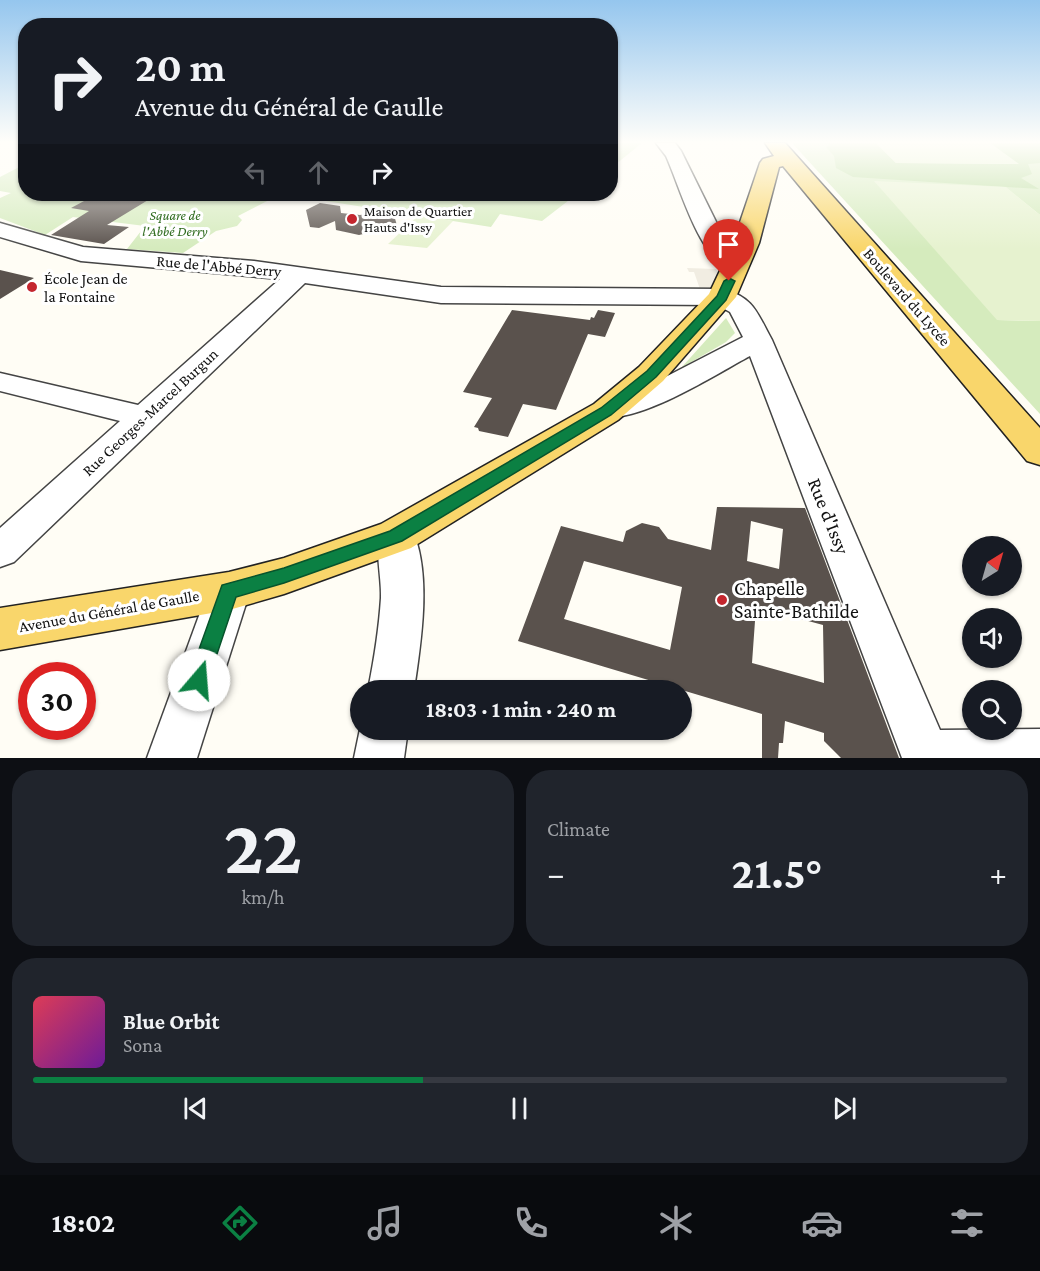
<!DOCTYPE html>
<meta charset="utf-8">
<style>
body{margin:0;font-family:"Crimson Pro",serif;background:#20242c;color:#f1f3f6;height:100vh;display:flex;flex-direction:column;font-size:22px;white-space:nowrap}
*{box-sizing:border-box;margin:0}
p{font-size:20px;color:#9ea1a6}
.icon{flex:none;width:33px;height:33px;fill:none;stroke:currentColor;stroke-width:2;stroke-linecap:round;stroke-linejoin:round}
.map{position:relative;height:758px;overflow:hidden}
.side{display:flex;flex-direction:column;gap:12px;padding:12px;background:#0d0f14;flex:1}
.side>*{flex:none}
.top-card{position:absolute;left:18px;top:18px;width:600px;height:183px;border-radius:24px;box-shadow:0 2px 4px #0004;background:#171b24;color:#f1f3f6;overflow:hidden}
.needle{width:39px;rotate:37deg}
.tools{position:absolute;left:962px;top:536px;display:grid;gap:12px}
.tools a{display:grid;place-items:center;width:60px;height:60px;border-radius:50%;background:#171b24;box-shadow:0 2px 4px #0004;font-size:30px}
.speed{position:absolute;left:18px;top:662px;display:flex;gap:12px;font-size:30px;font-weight:700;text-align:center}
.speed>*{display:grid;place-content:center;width:78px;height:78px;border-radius:50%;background:#171b24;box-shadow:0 2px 4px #0004;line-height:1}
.speed .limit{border:9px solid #d22;background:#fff;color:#111}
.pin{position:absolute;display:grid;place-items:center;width:51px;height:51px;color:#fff;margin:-62px -26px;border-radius:50% 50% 50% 0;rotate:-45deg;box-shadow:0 0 6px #0007}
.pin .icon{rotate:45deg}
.me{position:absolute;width:66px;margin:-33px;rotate:18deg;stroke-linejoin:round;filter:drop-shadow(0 0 4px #0008)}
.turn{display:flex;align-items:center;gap:21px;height:126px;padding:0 18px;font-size:27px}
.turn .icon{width:78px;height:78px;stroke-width:2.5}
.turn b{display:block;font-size:42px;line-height:51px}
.lanes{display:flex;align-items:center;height:57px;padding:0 18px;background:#0003;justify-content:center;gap:30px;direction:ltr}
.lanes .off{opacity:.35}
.big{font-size:45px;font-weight:700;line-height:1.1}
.side .tile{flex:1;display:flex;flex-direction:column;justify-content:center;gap:9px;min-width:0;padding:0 21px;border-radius:24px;background:#20242c}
.side .dial{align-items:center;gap:0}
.dial b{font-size:78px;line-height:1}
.song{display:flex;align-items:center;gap:18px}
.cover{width:72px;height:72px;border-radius:9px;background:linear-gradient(135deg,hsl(350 70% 55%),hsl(280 70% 35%))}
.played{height:6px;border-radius:3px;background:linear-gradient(90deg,#0b8043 40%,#363941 40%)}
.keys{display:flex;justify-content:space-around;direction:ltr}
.heat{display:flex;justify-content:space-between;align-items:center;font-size:33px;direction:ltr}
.side .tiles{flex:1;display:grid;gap:12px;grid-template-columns:1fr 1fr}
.tile:last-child{grid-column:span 2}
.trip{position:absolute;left:350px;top:680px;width:342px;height:60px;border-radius:30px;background:#171b24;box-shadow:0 2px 4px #0004;font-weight:700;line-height:60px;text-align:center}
.menu{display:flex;height:96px;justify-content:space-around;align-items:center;background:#090b0e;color:#9ea1a6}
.menu .icon{width:42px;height:42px}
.menu .active{color:#0b8043}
.menu b{font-size:27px;color:#f1f3f6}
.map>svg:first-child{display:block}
</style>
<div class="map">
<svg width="1040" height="758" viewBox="0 0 1040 758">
<rect width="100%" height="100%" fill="#fffdf5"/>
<g fill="#d5ebbd">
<path d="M611,143H642L611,168Z"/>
<path d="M792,143H876L896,163L1018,164L990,143H1040V215L1005,187L997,320L1040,321V414Z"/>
<path d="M25,164L26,194H577L542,221L500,214L491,227L281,194L238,216L242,220L237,226L216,231L183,253L127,249L145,226L73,217L45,235L0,218V198L11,193L0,191V177Z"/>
<path d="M726,318L735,333L726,342L681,368Z"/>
</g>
<path fill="#b9dc9c" d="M823,143H876L896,163L1018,164L990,143H1040V163L1028,164L1032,174L1021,178L1039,189L853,177L836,168L834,156L826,147L830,145Z"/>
<g fill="#e6f2cf">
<path d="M876,143H990L1019,164L896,163Z"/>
<path d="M874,181L1006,187L1040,215V321L997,320Z"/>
<path d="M419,215L453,221L427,248L388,244Z"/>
</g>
<path fill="#f1ede2" d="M687,268L716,269L719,276L713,288L709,291L701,292L694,272H689Z"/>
<g fill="#5a524d" fill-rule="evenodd">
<path d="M97,194H158L107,225L129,227L104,244L51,235L89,211L71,208Z"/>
<path d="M320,203L340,206L341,213L360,215L384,211L393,212L399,232L384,229L359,235L350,233L336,230L335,221L319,228L310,227L306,210Z"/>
<path d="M0,270L34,278L0,299Z"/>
<path d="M512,310L590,320L591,317L594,318L598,310L615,313L605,337L588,334L556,410L523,404L508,437L479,431L478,428L474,427L492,398L463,392Z"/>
<path d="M717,507L805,508L899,758H841L824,741V733L785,721L783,743H779L778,758H762V714L518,641L561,526L623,542L626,531L642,523L659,527L668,539L711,550ZM751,521L783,529L779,569L747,561ZM584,561L682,587L670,650L564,619ZM756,607L823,625L824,683L752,663Z"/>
</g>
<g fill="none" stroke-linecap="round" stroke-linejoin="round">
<defs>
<g id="minor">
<path d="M656,143H675L681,151L725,240L748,265L744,270C738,272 732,273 726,269C696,247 681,190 666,156Z"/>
<path d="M0,223L83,247L254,261L441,287L722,289C754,297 757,313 772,340L940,730L1040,729V758H902L750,356C716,374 636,426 599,416L594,409L599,402L646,387L743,337L730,312L717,305L441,303L305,283L14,562L0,567V528L120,421L0,391V373L138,405L280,279L81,261L0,237Z"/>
<path d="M396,521L410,525C433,570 421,642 414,690H368C374,660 379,629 381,598C382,576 373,543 382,525Z"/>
<path d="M229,574L244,579L250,591L197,758H147L208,591L214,579Z"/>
<path d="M360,729H408L404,758H354Z"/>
</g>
<path id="major" d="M765,143H785L1040,428V465L1027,461L783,166L779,167L759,243L736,297L663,381L618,420L411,548L284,594L229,610L0,650V608L229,572L284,558L381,524L594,404L639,367L709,294L733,243L760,163L763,159L774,156Z"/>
</defs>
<use href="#minor" stroke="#444" stroke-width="3"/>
<use href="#major" stroke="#222" stroke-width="3"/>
<use href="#minor" fill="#fff" fill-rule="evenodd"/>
<use href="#major" fill="#f9d66b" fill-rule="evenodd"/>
</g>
<linearGradient id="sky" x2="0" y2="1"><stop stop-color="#95c6ee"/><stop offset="0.57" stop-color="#fffefa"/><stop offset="1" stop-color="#fffefa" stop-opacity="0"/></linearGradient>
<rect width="1040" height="249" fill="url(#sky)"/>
<path fill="#0b8043" stroke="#07532c" stroke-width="1.5" d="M729,278L735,281L726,300L656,377L611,415L402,541L284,583L236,597L206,687L199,689L191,687L188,680L222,585L284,568L390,531L601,408L647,371L717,296L724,281Z"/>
<g fill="#c4262e" stroke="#fff" stroke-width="2">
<circle cx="352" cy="219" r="6"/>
<circle cx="32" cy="287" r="6"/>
<circle cx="722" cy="600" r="6"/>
</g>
<g text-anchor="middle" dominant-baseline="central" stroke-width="6" stroke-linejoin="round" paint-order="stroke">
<g font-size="14" fill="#111" stroke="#fff" text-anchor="start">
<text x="364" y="211">Maison de Quartier<tspan x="364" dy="16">Hauts d'Issy</tspan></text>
</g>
<g font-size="14" font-style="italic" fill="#2f6b1f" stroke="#fff">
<text x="175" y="215">Square de<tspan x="175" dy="16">l'Abbé Derry</tspan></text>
</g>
<g font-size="16" fill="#111" stroke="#fff">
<text transform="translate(219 266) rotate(5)">Rue de l'Abbé Derry</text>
<text transform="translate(907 297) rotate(49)">Boulevard du Lycée</text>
<text transform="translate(150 412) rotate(-43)">Rue Georges-Marcel Burgun</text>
<text transform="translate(109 611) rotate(-10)">Avenue du Général de Gaulle</text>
</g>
<g font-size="16" fill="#111" stroke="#fff" text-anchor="start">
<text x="44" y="278">École Jean de<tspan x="44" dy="18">la Fontaine</tspan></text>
</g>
<g font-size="20" fill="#111" stroke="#fff">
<text transform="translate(829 516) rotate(68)">Rue d'Issy</text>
</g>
<g font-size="20" fill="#111" stroke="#fff" text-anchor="start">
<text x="734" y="588">Chapelle<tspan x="734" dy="23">Sainte-Bathilde</tspan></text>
</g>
</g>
</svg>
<div class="tools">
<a><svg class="needle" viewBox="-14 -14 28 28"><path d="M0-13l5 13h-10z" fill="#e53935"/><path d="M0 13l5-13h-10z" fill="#9ea1a6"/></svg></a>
<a><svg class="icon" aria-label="sound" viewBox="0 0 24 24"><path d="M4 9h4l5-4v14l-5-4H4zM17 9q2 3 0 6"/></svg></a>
<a><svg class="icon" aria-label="search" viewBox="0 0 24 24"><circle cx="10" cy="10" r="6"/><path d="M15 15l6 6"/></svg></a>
</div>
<div class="speed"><div class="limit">30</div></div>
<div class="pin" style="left:729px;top:281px;background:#d93025"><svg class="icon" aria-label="arrive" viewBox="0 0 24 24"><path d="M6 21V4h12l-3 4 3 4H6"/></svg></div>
<svg class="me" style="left:199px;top:680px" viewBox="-20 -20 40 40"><circle r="19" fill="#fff"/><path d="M0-13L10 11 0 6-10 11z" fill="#0b8043"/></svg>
<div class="trip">18:03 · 1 min · 240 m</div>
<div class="top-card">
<div class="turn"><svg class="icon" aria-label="right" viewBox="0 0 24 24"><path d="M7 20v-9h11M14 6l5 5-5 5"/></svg><div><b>20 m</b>Avenue du Général de Gaulle</div></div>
<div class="lanes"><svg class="icon off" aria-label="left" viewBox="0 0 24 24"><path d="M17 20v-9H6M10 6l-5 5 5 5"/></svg><svg class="icon off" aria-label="ahead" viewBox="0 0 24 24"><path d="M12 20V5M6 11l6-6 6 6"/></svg><svg class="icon" aria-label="right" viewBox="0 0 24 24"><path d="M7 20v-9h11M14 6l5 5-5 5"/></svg></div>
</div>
</div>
<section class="side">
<div class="tiles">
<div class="tile dial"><b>22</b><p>km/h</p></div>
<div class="tile"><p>Climate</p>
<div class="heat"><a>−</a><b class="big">21.5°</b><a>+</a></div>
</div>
<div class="tile">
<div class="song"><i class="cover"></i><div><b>Blue Orbit</b><p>Sona</p></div></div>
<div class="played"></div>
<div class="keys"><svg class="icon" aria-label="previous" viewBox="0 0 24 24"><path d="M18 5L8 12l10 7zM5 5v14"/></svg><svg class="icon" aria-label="pause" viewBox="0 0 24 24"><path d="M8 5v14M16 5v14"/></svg><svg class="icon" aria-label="next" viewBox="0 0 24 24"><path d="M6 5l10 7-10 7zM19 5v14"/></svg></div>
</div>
</div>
</section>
<nav class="menu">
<b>18:02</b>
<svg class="icon active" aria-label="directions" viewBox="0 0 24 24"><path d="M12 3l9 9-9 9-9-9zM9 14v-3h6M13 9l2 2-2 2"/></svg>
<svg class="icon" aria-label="music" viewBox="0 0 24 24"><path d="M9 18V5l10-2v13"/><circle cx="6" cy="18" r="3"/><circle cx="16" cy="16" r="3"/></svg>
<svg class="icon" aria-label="phone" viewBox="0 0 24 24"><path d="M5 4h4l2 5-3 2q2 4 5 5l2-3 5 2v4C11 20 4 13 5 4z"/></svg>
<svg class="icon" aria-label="climate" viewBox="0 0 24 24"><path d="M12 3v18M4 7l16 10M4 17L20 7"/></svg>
<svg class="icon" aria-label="car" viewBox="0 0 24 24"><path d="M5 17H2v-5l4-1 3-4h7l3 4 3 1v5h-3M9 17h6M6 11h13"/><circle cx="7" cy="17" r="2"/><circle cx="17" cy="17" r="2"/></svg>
<svg class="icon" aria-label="filters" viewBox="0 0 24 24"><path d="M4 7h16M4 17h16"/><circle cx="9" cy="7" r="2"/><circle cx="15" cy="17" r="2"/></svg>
</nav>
